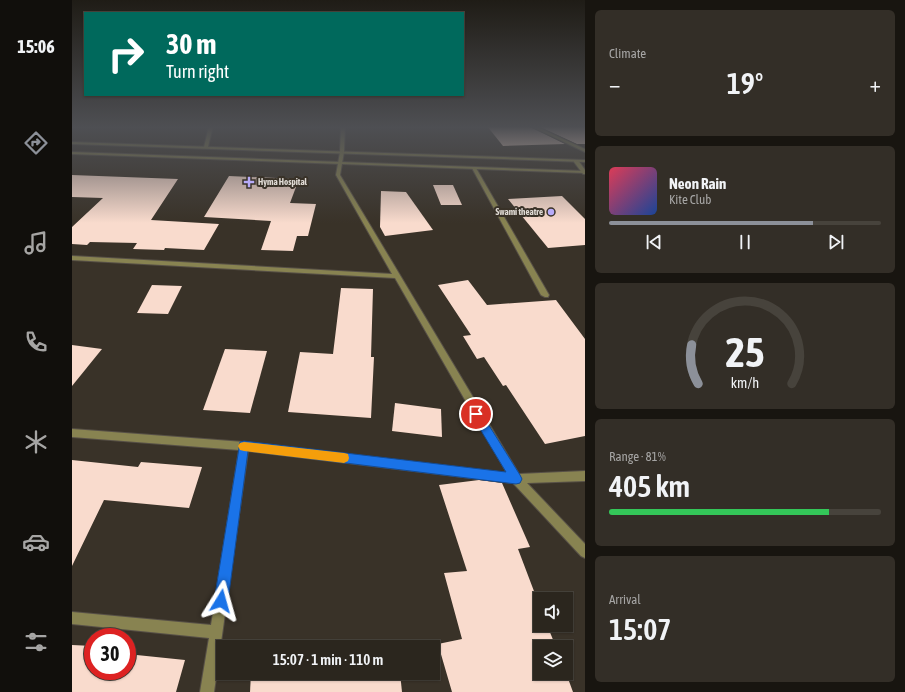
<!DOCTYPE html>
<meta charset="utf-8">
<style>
body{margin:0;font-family:"Asap Condensed",sans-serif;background:#332e27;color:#f1f3f6;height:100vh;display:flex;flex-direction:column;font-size:15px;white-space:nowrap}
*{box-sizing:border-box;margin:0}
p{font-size:13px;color:#a6a5a4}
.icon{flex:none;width:22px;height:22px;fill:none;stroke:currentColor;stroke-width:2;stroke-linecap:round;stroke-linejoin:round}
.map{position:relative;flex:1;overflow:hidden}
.panel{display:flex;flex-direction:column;gap:10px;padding:10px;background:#181510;width:320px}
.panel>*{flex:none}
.banner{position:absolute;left:12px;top:12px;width:380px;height:84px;border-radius:0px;box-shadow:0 1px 3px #0004,0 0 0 1px #47433c;background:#00695c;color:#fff;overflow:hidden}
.tools{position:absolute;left:461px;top:592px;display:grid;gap:8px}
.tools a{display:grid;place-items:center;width:40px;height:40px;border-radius:0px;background:#2b261e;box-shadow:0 1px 3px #0004,0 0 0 1px #47433c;font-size:20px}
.speed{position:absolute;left:12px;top:628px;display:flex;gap:8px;font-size:20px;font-weight:700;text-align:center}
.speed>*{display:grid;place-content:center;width:52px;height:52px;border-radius:50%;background:#2b261e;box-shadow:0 1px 3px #0004,0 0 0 1px #47433c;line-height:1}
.speed .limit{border:6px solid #d22;background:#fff;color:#111}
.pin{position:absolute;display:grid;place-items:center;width:34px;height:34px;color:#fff;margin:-17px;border:2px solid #fff;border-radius:50%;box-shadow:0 1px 4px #0007}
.me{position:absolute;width:44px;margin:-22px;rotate:8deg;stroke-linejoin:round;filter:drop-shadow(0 0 3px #0008)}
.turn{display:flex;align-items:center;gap:14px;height:84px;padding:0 16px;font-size:18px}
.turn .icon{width:52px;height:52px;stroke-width:2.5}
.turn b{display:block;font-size:28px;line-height:34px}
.big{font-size:30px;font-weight:600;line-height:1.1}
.panel .widget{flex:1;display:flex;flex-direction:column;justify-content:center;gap:6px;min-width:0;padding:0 14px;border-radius:6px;background:#332e27}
.panel .dial{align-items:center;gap:0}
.dial svg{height:104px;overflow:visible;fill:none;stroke:#47433c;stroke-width:7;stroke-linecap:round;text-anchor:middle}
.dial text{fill:#f1f3f6;stroke:none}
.song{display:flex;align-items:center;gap:12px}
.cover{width:48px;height:48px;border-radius:6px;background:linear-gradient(135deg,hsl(350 70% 55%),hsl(220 70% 35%))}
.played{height:4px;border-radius:2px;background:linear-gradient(90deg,#8c9099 75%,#47433c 75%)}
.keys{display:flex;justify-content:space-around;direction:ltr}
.heat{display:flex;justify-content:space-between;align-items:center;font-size:22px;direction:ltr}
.charge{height:6px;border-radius:3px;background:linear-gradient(90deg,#34c759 81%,#47433c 0)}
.trip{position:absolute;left:144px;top:640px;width:224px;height:40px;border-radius:0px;background:#2b261e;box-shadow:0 1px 3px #0004,0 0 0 1px #47433c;font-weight:600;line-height:40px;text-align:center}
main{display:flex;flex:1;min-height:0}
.tabs{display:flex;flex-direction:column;width:72px;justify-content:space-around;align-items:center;background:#110f0c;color:#a6a5a4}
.tabs .icon{width:28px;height:28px}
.tabs .current{color:#8c9099}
.tabs b{font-size:18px;color:#f1f3f6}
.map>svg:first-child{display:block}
</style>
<main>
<nav class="tabs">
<b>15:06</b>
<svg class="icon current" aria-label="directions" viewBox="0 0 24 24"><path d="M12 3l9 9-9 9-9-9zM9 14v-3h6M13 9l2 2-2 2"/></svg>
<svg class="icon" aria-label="music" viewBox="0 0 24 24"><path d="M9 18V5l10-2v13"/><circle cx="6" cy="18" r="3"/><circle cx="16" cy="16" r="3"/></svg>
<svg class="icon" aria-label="phone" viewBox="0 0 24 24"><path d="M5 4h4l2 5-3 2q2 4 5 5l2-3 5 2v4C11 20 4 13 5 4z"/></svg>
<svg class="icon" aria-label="climate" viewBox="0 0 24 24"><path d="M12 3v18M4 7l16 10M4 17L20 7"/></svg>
<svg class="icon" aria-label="car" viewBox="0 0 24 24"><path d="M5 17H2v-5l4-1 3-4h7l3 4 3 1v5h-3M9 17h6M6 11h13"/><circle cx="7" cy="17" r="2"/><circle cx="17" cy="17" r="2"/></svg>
<svg class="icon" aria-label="filters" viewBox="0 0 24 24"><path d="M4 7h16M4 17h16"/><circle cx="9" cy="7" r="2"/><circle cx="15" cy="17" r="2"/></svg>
</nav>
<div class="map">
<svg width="513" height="692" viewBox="0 0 513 692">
<rect width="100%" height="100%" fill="#393228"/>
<g fill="#f9dbcd">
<path d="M415,126H457L493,144L431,146Z"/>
<path d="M466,126H513V144H505Z"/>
<path d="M0,175L106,179L79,220L147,224L132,250L93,248L92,250L61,249L65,243L18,242L15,245L0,244V227L31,198L0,197Z"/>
<path d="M157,176L227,179L218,203L244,204L236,236H225L221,251L189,250L199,221L132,217Z"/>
<path d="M361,185H381L390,205H369Z"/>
<path d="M309,191L334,192L361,230L313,236L308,227Z"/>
<path d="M490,196L513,219V245L476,248L436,199Z"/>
<path d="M396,280L415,305L484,300L513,339V436L473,444L434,385L431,386L412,357L405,359L391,336L399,335L366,285Z"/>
<path d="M80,285L110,286L96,314L65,313Z"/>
<path d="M269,288L301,289L299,357H302L299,418L216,412L228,352L261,354Z"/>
<path d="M0,345L30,349L0,386Z"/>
<path d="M153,349L195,351L178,413L131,410Z"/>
<path d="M323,403L369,409L370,437L320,431Z"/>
<path d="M0,460L66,467L69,462L130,467L117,508L32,500L0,566Z"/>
<path d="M407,480L430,483L458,547L446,549L468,607V625H475L484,647H468V673H494L501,692H380L366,644L390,639L372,573L395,571L367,485Z"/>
<path d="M0,645L21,646V671H55V654L113,660L104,692H0Z"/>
<path d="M179,673H328L330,692H178Z"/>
</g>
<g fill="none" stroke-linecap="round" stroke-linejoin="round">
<defs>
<g id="minor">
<path d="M137,126H141L136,147L134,148L132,147Z"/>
<path d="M269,126H273L272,152L268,175L447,474L513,471V481L455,483L513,544V558L509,556L441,483L176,451L142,692H128L137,638L0,624V612L139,625L167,450L0,437V429L172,442L435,473L323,278L0,260V256L320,274L264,175L268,152Z"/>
<path d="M458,126H463L513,149V152Z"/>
<path d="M502,160H506L513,170V174H511L502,162Z"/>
<path d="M400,167L404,168L477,295L476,297H473L469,295L400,168Z"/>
</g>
<g id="tertiary">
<path d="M0,142L513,160V162L0,144Z"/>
<path d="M0,152L513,171V173L0,154Z"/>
</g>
</defs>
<use href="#minor" stroke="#575047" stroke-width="2"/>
<use href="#tertiary" stroke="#575047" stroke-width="2"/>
<use href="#minor" fill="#888351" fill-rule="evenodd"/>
<use href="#tertiary" fill="#888351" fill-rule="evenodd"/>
</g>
<linearGradient id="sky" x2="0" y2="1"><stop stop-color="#1f1c16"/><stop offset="0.57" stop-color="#4e4f53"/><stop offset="1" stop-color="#4e4f53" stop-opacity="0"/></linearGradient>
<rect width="513" height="223" fill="url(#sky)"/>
<path fill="#1a73e8" stroke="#114b97" d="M404,409L408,411L448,475L450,479L448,483L444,484L176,451L156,601L154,606L149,608L144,606L142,601L168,442L172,441L434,472L399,414L401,411Z"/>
<path fill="#f59e0b" d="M172,442L272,453L276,454L277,458L276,461L272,463L172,451L168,450L166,446L168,443Z"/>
<g fill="#b7abf8" stroke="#393228" stroke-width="1.5">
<path d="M175 176h4v4h4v4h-4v4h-4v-4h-4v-4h4z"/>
<circle cx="479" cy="212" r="4"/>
</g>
<g text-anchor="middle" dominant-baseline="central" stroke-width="4" stroke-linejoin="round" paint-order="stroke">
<g font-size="9" font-weight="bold" fill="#e0dbd5" stroke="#393228" text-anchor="start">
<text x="186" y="182">Hyma Hospital</text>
<text x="471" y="212" text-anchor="end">Swami theatre</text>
</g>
</g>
</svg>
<div class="tools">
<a><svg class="icon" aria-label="sound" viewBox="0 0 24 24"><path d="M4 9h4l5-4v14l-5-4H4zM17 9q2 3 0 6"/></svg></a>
<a><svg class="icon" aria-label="layers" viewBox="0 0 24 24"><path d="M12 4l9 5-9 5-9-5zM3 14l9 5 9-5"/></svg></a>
</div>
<div class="speed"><div class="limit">30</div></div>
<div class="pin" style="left:404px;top:414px;background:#d93025"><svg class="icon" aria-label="arrive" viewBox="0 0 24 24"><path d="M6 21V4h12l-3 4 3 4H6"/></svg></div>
<svg class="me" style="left:149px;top:601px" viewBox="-20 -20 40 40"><path d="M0-17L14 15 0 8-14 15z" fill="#1a73e8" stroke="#fff" stroke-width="4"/></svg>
<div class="trip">15:07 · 1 min · 110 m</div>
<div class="banner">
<div class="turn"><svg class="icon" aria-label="right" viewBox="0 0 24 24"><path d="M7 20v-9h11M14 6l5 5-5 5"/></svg><div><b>30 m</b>Turn right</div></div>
</div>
</div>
<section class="panel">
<div class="widget"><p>Climate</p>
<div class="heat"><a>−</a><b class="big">19°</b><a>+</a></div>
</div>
<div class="widget">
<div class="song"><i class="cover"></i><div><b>Neon Rain</b><p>Kite Club</p></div></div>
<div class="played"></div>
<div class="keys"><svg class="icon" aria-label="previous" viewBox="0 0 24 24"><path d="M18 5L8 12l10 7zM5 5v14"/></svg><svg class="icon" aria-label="pause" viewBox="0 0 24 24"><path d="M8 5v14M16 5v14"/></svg><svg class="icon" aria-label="next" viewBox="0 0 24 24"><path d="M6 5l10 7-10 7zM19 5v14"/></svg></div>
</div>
<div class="widget dial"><svg viewBox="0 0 100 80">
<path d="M14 69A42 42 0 1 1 86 69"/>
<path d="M14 69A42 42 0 0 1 9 39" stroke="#8c9099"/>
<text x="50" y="56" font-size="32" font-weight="700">25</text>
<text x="50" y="72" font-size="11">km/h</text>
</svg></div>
<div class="widget"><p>Range · 81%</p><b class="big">405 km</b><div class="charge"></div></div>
<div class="widget"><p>Arrival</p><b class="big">15:07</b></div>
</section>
</main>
